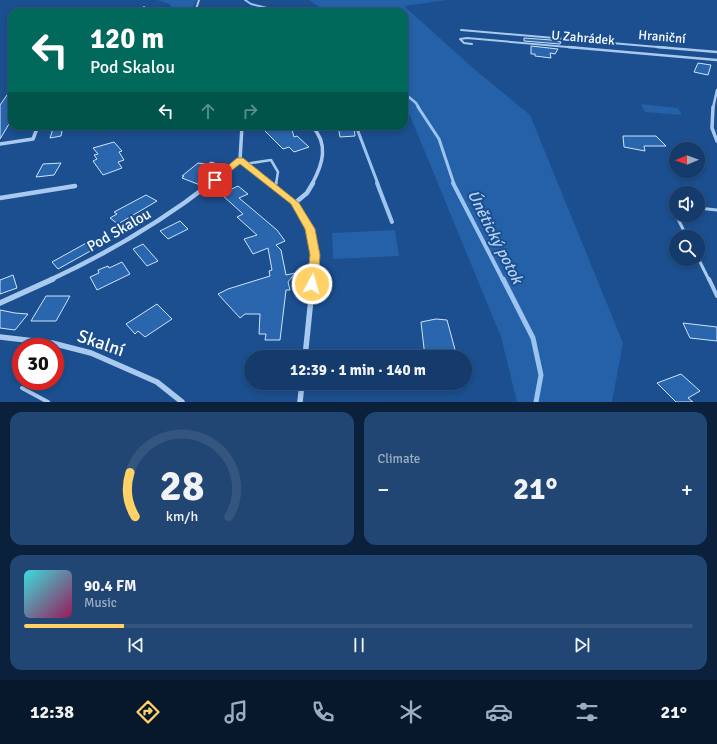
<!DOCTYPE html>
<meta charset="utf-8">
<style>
body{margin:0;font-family:Signika,sans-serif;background:#214673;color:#f1f3f6;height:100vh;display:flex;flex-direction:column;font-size:15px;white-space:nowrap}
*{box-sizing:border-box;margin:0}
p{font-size:13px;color:#9dadc1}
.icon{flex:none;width:22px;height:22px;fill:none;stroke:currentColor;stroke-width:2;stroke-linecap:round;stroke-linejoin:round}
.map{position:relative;height:402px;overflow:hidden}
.details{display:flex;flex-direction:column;gap:10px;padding:10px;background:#0b203b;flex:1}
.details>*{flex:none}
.top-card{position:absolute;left:8px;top:8px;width:400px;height:122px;border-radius:12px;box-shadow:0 2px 6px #0003,0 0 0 1px #33557e;background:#00695c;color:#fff;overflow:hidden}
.needle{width:26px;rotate:269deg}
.controls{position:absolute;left:669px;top:142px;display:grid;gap:8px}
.controls a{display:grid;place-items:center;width:36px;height:36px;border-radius:50%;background:#143b6b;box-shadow:0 2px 6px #0003,0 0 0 1px #33557e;font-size:20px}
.speed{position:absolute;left:12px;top:338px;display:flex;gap:8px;font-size:20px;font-weight:700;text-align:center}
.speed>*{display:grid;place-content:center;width:52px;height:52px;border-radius:50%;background:#143b6b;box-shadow:0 2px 6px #0003,0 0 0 1px #33557e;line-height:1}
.speed .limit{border:6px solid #d22;background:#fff;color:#111}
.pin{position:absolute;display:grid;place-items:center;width:34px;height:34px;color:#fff;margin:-17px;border-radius:8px;box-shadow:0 2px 6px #0006}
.me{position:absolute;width:44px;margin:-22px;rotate:6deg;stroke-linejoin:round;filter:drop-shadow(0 0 3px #0008)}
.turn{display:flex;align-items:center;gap:14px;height:84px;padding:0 16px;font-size:18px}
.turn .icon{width:52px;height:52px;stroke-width:2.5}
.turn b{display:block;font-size:28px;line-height:34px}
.lanes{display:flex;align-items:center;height:38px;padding:0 16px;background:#0003;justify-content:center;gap:20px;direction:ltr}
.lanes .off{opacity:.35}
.big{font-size:30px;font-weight:800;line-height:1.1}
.details .widget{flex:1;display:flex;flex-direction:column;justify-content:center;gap:6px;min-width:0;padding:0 14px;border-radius:12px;background:#214673}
.details .dial{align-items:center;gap:0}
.dial svg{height:104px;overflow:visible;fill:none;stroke:#33557e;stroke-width:7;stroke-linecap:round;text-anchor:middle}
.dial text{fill:#f1f3f6;stroke:none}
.song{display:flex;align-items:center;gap:12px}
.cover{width:48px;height:48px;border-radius:6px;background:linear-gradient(135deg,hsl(180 70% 55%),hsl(330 70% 35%))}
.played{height:4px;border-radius:2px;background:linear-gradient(90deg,#ffd166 15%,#33557e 15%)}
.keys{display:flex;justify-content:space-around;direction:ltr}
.heat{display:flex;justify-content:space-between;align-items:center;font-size:22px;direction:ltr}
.details .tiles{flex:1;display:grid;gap:10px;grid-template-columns:1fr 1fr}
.widget:last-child{grid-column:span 2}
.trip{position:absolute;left:244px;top:350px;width:228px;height:40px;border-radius:20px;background:#143b6b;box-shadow:0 2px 6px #0003,0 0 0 1px #33557e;font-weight:800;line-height:40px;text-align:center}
.tabs{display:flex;height:64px;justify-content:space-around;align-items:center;background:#08182b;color:#9dadc1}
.tabs .icon{width:28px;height:28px}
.tabs .active{color:#ffd166}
.tabs b{font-size:18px;color:#f1f3f6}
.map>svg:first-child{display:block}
</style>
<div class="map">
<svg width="717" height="402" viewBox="0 0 717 402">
<rect width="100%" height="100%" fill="#1b4f8f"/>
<g fill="#2461a8">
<path d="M157,0H197L190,12H175L169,4Z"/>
<path d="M309,0H447L404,6L473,68L530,115L623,343L612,402H517L501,337L404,101V68L408,66L404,62V12H327Z"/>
<path d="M641,104L678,108L682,115L645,112Z"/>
<path d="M395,230L399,256L333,259L332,233Z"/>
</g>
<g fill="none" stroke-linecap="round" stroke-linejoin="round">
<path stroke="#9cc4f0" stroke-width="2" d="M245,0L251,4L283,12"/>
<path stroke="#9cc4f0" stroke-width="2.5" d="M404,93L416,103L419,108"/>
<g stroke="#9cc4f0" stroke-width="3">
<path d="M418,107L439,139L454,184"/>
<path d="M356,126L378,184"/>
</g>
<g stroke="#9cc4f0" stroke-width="4">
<path d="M377,183L392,222"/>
<path d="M453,183L503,280"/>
</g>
<path stroke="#9cc4f0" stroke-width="5" d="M503,279L533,338L541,375L536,402"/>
</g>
<g fill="#2a66ad" stroke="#cfe3fa">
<path d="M524,38L551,40L561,42L560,44L524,41Z"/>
<path d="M531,46L558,49L555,54L550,53L551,58L535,56V54H531Z"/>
<path d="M698,63L711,65L708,75L694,72Z"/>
<path d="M12,88V119L0,139V105Z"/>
<path d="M54,126H63L61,136L50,138Z"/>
<path d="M260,126H291L294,137L297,136L309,147L294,152L289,147L283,149Z"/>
<path d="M338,126H354L355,136L340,137Z"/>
<path d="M623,136H656L666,146H644L645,151L624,147Z"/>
<path d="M114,142L122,151L119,152L124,160L118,162L122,168L103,175L93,161L97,159L94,155L98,154L93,148Z"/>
<path d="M211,162L226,167L214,177L211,176L200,185L182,178L184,176H182L198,163L208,164Z"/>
<path d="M61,163L54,175L36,177L43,164Z"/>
<path d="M238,186L248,194L239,198L277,230L285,241L276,245L281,250L286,275L295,273L288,282L290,290H286L280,340H265L266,334H259L260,314H245L240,318L218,294L228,289L270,276L269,271L272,270L268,248L253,254L244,239L257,235L237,217L243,214L221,194Z"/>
<path d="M146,195L157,201L118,224L110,218L117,214L114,212Z"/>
<path d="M180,221L188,229L168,239L160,231Z"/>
<path d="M90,241L94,249L58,269L52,262Z"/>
<path d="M143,244L158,261L147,266L133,249Z"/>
<path d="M122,262L130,274L97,290L90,277L99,273L98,270L108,266L109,268Z"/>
<path d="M13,275L17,288L0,294V280Z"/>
<path d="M46,296H70L56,321H31Z"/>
<path d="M157,304L172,319L145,337L138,331L135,334L126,324Z"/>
<path d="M0,310L15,313L28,314L15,330L0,328Z"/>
<path d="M436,319L447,320L457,357H425L421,322Z"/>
<path d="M683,323L717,327V341L690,338Z"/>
<path d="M681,374L700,391L688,398L693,402H676L657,383Z"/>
</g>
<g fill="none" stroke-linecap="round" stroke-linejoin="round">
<path stroke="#a9c9ee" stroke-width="2.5" d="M245,164L271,160L278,172L276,184"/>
<g stroke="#a9c9ee" stroke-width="3">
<path d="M275,187L276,183"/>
<path d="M676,206L671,205L676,215"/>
<path d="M698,208L717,210"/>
<path d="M676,215L687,237"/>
<path d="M698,258L709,280"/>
</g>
<g stroke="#a9c9ee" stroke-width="4">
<path d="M709,279L717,296"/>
<path d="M22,388L48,402"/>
</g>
<g stroke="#a9c9ee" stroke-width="2">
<path d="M144,7V12"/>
<path d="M195,12L199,0"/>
<path d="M461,30L669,48"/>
<path d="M472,44L464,43L460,39L467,38L579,48"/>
</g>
<g stroke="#a9c9ee" stroke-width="2.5">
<path d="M568,47L717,60"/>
<path d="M657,47L717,52"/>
<path d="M713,108L717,90"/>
</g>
<g stroke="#a9c9ee" stroke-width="3.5">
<path d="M713,107L712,128L717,141"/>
<path d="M312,126C329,144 323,164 312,184"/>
<path d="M0,144L33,139L38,126"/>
<path d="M240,160L271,184"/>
<path d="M240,160L242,126"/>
<path d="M210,184L240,160"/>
</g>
<g stroke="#a9c9ee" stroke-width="4.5">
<path d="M269,183L295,203L310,229L315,255L313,280"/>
<path d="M0,198L75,186"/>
<path d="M295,203L307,193L313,183"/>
<path d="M50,280C108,253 161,222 211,183"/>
</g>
<g stroke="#a9c9ee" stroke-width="5.5">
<path d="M0,303L53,279"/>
<path d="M0,337L52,343L91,353L157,382L182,402"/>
<path d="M305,357L313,279"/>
<path d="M300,402L302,383"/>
</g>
</g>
<path fill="#ffd166" stroke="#a68842" d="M237,158H243L299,203L315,229L320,255L318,284L316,287L312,288L308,287L307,284L310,255L305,229L291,204L240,164L218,181L215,182L211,180Z"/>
<g text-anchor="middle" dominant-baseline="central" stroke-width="4" stroke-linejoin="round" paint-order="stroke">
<g font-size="13" fill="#fff" stroke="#1b4f8f">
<text transform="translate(662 37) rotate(5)">Hraniční</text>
<text transform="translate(583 38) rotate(5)">U Zahrádek</text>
</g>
<g font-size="15" fill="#fff" stroke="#1b4f8f">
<text transform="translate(119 230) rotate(-30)">Pod Skalou</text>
</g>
<g font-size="16" font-style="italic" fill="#b5d3f5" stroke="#1b4f8f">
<text transform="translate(495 237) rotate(63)">Únětický potok</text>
</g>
<g font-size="18" fill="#fff" stroke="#1b4f8f">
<text transform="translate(101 343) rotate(19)">Skalní</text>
</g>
</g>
</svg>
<div class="controls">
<a><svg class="needle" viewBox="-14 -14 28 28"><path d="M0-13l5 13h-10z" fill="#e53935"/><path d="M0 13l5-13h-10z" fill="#9dadc1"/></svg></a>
<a><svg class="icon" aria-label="sound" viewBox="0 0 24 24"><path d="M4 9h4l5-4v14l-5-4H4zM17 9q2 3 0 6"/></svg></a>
<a><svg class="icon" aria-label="search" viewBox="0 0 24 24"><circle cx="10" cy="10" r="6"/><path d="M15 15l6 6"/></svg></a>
</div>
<div class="speed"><div class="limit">30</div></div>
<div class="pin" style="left:215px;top:180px;background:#d93025"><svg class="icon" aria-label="arrive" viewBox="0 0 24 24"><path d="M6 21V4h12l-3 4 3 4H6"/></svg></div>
<svg class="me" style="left:312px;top:284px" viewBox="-20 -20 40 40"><circle r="17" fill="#ffd166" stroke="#fff" stroke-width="3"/><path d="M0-11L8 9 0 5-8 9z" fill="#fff"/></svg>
<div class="trip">12:39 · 1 min · 140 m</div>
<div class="top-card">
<div class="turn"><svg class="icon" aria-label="left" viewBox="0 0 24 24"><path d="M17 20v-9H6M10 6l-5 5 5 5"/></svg><div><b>120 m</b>Pod Skalou</div></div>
<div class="lanes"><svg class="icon" aria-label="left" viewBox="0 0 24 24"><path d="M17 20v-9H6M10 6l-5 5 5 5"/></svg><svg class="icon off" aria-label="ahead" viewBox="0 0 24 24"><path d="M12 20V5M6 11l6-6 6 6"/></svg><svg class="icon off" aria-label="right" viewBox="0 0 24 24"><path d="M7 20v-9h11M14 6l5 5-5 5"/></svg></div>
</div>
</div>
<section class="details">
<div class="tiles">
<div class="widget dial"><svg viewBox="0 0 100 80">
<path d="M14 69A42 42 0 1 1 86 69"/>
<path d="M14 69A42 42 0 0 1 10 35" stroke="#ffd166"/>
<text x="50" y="56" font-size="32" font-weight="700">28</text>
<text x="50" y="72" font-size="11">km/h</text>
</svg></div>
<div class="widget"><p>Climate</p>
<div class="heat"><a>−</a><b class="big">21°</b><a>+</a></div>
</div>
<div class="widget">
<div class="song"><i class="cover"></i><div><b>90.4 FM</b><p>Music</p></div></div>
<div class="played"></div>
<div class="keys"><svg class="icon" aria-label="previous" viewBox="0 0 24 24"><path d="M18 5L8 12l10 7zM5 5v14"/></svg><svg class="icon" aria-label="pause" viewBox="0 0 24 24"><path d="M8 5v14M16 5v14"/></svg><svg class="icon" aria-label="next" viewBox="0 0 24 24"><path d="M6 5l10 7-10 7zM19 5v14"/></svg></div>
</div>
</div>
</section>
<nav class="tabs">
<b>12:38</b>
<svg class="icon active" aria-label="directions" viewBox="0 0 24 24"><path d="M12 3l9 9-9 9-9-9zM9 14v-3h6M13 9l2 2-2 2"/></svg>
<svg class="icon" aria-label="music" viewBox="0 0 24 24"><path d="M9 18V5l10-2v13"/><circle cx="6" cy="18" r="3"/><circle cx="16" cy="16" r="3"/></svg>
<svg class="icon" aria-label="phone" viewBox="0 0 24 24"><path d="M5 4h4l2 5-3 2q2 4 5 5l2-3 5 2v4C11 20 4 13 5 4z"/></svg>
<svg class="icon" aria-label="climate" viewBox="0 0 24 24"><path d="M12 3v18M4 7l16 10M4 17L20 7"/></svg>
<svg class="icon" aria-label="car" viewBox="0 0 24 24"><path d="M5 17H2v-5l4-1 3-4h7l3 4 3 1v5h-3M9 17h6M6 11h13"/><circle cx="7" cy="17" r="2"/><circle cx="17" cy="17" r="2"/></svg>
<svg class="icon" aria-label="filters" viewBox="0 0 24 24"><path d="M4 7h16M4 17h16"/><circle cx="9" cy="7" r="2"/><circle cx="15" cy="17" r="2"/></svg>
<b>21°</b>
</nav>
